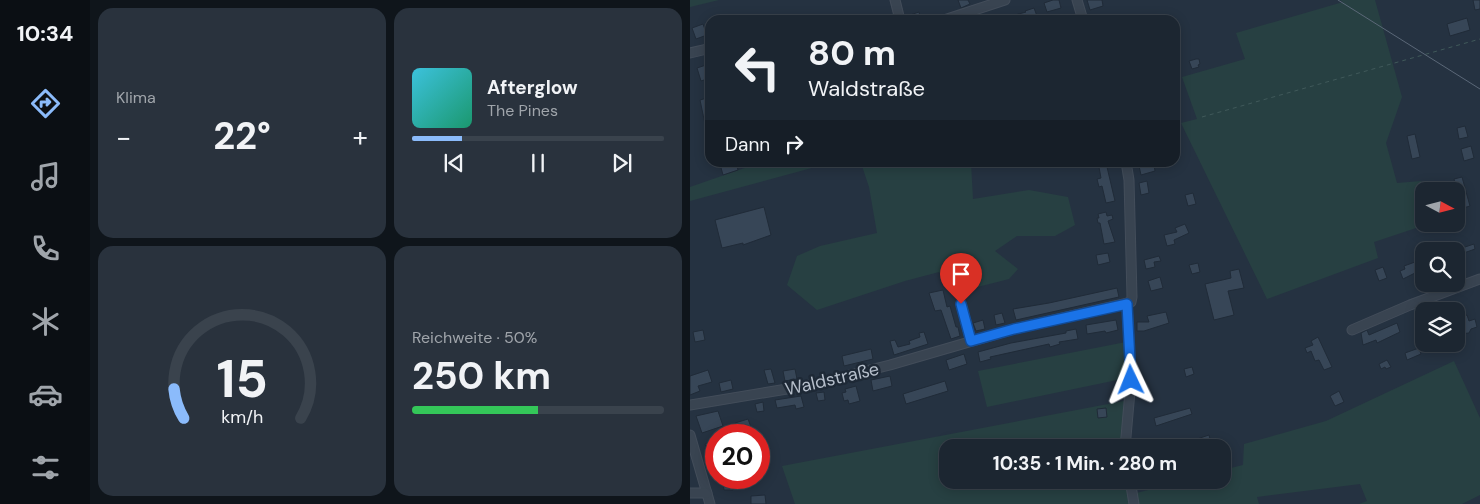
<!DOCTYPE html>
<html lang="de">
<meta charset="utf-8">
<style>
body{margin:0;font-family:"DM Sans",sans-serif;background:#29323d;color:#f1f3f6;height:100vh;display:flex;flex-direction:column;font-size:19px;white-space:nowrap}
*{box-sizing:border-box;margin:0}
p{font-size:16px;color:#a0a5ab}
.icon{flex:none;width:28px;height:28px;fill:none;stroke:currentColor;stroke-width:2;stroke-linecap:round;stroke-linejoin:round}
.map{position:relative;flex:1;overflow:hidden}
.side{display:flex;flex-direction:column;gap:8px;padding:8px;background:#0f151b;width:600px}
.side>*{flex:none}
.top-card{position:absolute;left:15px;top:15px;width:475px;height:152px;border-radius:15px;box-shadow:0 2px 12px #0003,0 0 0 1px #3a434d;background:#1c2631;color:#f1f3f6;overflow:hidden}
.needle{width:32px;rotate:97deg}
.buttons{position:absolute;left:725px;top:182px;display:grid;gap:10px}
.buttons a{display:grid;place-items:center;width:50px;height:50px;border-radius:10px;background:#1c2631;box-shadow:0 2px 12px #0003,0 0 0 1px #3a434d;font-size:25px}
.speed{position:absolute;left:15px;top:424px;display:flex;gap:10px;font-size:25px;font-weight:700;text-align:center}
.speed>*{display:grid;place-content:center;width:65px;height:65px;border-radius:50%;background:#1c2631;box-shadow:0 2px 12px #0003,0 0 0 1px #3a434d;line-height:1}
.speed .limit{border:8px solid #d22;background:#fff;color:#111}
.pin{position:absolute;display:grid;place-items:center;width:42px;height:42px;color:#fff;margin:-51px -21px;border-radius:50% 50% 50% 0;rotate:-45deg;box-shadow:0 0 5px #0007}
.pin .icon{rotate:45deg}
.me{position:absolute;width:55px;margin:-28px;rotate:358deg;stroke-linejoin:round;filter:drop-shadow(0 0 4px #0008)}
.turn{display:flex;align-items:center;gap:18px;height:105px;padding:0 20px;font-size:22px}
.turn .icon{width:65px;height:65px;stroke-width:2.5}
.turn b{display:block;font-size:35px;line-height:42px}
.then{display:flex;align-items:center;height:48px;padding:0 20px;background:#0003;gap:10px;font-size:19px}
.big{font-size:38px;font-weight:700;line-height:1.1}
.side .card{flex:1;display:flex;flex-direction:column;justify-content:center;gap:8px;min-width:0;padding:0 18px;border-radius:15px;background:#29323d}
.side .dial{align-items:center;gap:0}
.dial svg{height:130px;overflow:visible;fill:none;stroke:#3a434d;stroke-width:7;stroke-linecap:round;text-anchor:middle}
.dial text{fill:#f1f3f6;stroke:none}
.song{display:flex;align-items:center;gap:15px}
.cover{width:60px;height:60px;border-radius:8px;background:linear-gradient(135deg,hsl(190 70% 55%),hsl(160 70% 35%))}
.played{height:5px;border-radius:2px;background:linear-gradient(90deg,#8bbbfb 20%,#3a434d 20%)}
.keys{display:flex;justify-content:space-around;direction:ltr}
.heat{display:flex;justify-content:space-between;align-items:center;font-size:28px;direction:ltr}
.charge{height:8px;border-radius:4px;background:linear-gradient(90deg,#34c759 50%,#3a434d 0)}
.side .tiles{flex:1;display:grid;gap:8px;grid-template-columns:repeat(2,1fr)}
.trip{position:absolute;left:249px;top:439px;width:292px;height:50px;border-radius:15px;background:#1c2631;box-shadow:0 2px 12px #0003,0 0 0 1px #3a434d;font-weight:700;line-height:50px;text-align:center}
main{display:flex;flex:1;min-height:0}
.tab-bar{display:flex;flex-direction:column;width:90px;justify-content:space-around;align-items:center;background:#0b0f14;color:#a0a5ab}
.tab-bar .icon{width:35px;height:35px}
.tab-bar .current{color:#8bbbfb}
.tab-bar b{font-size:22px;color:#f1f3f6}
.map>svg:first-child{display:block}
</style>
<main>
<nav class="tab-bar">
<b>10:34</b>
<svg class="icon current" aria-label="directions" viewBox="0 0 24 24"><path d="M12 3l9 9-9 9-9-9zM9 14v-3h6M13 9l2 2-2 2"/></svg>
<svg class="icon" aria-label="music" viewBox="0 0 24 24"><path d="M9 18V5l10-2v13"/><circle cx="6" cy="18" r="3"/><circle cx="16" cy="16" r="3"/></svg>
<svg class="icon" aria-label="phone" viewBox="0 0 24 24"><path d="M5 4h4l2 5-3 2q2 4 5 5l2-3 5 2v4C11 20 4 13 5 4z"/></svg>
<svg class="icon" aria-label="climate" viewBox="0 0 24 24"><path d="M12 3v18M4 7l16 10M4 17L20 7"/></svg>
<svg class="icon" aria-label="car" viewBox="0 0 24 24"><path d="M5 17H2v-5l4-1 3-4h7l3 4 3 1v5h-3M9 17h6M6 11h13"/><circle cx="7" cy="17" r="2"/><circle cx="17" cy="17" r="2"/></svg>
<svg class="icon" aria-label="filters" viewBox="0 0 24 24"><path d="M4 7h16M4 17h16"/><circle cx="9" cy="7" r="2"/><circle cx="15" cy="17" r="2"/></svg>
</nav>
<section class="side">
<div class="tiles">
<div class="card"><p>Klima</p>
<div class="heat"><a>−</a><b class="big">22°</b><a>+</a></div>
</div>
<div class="card">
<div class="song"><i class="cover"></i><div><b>Afterglow</b><p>The Pines</p></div></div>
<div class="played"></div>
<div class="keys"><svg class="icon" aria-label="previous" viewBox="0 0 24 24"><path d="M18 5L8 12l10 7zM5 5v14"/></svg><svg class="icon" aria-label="pause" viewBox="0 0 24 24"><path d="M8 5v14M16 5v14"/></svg><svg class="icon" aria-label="next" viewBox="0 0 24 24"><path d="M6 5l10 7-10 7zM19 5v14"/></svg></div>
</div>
<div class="card dial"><svg viewBox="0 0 100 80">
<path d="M14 69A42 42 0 1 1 86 69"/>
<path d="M14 69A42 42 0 0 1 8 51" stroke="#8bbbfb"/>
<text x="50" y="56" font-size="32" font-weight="700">15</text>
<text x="50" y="72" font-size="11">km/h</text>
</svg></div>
<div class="card"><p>Reichweite · 50%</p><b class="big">250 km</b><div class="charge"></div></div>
</div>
</section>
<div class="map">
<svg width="790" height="504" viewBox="0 0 790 504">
<rect width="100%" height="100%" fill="#253241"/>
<g fill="#274042">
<path d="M0,0H29L0,7Z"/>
<path d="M650,0H685L712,97L696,143L707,183L731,181L734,192V224H738L684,242L688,258L577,299L491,123L507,119L492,77L555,59L546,33L653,2Z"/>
<path d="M69,163H140L0,201V187Z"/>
<path d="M171,163H281L283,199L339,190L378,197L385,225L365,236H327L305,251L328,269L319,279L264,293L249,272L215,281L127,310L97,285L107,256L130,246L187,233L179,187Z"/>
<path d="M436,342L437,378L297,407L288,371Z"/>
<path d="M764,361L790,418V495L772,504H669L677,501L670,484L567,497L569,504H105L92,466L434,401L432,447L258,448V480H436L439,495L496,480H532L533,470L553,465L554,444L636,421Z"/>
</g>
<g fill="#374657" stroke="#202b38">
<path d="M268,0H278L280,4L271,8Z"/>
<path d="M363,0H369L371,8L357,12L354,3Z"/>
<path d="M397,0H412L413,6L400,10Z"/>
<path d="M783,0H790V9L785,10Z"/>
<path d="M344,8L347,16L335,20H314V18L336,12L335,11Z"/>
<path d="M229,12L231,20H218L217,16Z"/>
<path d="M777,18L780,30L760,36L757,24Z"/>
<path d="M13,24L17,35L6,39L2,28Z"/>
<path d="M506,59H509L510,64L508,65L509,67L502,69L499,61Z"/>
<path d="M16,65L20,78L11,81L7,68Z"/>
<path d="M20,97V123L15,124L10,100Z"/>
<path d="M775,126L778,137L769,139L767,128Z"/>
<path d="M725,134L730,157L722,159L717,136Z"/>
<path d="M781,146L784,158L774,161L771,149Z"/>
<path d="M35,162H46L48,170L33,175L30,164Z"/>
<path d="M408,162H428V165L417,167L425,201L416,203L412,186L409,187L407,179L411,178Z"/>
<path d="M456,164V167L464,165L465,171L451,175L449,166Z"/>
<path d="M772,177L780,206L770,209L766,199L768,197L764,179Z"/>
<path d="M457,181L459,193L451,195L449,183Z"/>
<path d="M503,193L506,204L498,206L495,195Z"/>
<path d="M74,207L81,235L53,245V243L32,248L25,220Z"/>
<path d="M416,212L417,216L422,215L423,219L418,221L425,242L414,244L410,223H408L407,218H409L408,214Z"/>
<path d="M495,224L499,233L484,240L485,244L477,246L474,235L487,232L485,228Z"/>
<path d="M784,244L785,249L771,254L769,249Z"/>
<path d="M418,253L420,262L408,265L406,255Z"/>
<path d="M469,256L471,261L464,262L465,267L456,269L454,260Z"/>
<path d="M725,262L729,271L713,279L710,271L715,269L714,266Z"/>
<path d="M508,263L510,272L502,274L499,265Z"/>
<path d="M693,267L697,278L689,281L685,270Z"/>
<path d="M549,269L554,288L538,291L544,315L524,320L515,284L541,278L540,271Z"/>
<path d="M470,277L473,288L461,291L458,281Z"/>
<path d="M427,288L429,297L326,320L323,309L359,303Z"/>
<path d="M253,290L257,307L260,306L266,327H268L270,336L261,339L251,310L245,311L239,293Z"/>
<path d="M746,303L750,311H742L740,306Z"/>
<path d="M476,312L479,323L454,331H447V322H459L457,316Z"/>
<path d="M312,313L315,323L306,325L304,315Z"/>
<path d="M777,315L779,321L785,319L787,327L781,329L779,333L769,334L766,327L773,325L770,317Z"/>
<path d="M293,320L295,329L286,331L283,323Z"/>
<path d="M426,320L428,330L416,333L415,331L397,334L396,325Z"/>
<path d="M707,323L710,332L687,343L686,340L673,345L671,333L677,330L679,335Z"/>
<path d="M386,329L388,339L369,342L370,344L360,347L359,344L300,357L301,359L290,362L288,352L321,343L376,333V331Z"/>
<path d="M13,330L15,340L5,342L3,332Z"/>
<path d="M234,332L238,344L204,355L200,341L205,340L208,347L220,344L219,341L230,337L229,333Z"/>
<path d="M628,337L642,367L634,370L629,360L625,361L621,351L617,353L615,348L623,345L621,341Z"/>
<path d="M741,344H763L744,352Z"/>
<path d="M729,348L731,354L717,360L715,353Z"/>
<path d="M181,349L183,359L154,366L152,356Z"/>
<path d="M274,354L277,364L259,370L256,360Z"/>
<path d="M697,360L701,367L696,369L695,367L691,369L689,364Z"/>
<path d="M502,367L504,374L496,377L494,369Z"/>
<path d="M81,369L85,383L78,384L74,370Z"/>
<path d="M105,369L107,379L95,381L93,371Z"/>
<path d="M18,370L22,382L8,386L10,391L0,395V376Z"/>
<path d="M200,376L202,386L183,391L181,380Z"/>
<path d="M41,380L43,389L31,392L29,383Z"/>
<path d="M255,381L258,391L216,404L213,394Z"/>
<path d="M166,386L170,401L159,404L158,400L154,401L152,393L156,392L155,389Z"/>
<path d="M649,391L654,402L645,406L640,396Z"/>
<path d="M134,392L135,400L128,401L126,393Z"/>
<path d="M111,396L114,407L106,409L105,405L87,408L85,400Z"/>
<path d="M73,402L74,411L67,412L65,404Z"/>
<path d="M416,408L417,417L408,418L407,409Z"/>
<path d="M500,408L502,414L466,426L464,418Z"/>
<path d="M28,411L33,426L12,433L6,416Z"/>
<path d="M58,419L61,427L48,431L45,423Z"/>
<path d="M519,435L522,447L510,448L507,439Z"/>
<path d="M22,441L26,455L20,457L15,444Z"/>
<path d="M42,480L43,490H34L33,481Z"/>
<path d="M75,495L76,504H61V496Z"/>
</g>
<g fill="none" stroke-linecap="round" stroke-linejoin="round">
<defs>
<g id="minor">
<path d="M205,0L210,20"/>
<path d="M387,0L393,20"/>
<path d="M254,20L315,0"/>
<path d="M0,53L17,49L20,52"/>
<path d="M271,304L281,341"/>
<path d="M662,330L720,305L790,279"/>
<path d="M0,405L115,386L200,365L324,329L437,303"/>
<path d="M0,435L20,504"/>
<path d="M435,448L441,380L437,303L441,302L442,297L439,180L436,162"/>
<path d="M440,480L444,504"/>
<path d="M0,493H17"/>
</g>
</defs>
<use href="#minor" stroke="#434d5a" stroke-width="11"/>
<path stroke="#40595a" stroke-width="1" stroke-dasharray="4 4" stroke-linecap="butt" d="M512,117L790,39"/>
<use href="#minor" stroke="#394451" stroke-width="9"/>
<path stroke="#5b6878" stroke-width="1" d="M648,0L790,89"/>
</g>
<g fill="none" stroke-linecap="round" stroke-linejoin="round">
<defs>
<path id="route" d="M271,304L281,341L324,329L437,304L441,380"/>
</defs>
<use href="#route" stroke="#114b97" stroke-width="12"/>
<use href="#route" stroke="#1a73e8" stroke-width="9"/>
</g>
<g text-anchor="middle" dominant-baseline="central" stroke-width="5" stroke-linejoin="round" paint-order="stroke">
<g font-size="18" fill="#b6bfcb" stroke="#1e2936">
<text transform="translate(142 379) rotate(-13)">Waldstraße</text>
</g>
</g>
</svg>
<div class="buttons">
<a><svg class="needle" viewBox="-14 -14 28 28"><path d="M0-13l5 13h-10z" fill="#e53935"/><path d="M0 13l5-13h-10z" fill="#a0a5ab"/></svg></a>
<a><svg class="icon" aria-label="search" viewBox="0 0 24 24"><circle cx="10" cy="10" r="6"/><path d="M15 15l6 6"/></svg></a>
<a><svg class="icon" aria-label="layers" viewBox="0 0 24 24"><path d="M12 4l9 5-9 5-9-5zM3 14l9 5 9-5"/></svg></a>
</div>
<div class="speed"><div class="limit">20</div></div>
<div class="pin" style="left:271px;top:304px;background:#d93025"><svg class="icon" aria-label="arrive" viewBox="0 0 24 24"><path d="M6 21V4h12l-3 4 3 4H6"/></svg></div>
<svg class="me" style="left:441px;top:380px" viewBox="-20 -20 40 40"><path d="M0-17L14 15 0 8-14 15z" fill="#1a73e8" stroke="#fff" stroke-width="4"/></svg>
<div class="trip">10:35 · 1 Min. · 280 m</div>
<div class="top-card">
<div class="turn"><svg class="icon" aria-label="left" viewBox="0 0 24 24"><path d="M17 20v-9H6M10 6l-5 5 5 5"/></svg><div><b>80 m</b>Waldstraße</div></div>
<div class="then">Dann<svg class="icon" aria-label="right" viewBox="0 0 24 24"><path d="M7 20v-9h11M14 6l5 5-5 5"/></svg></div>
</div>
</div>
</main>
